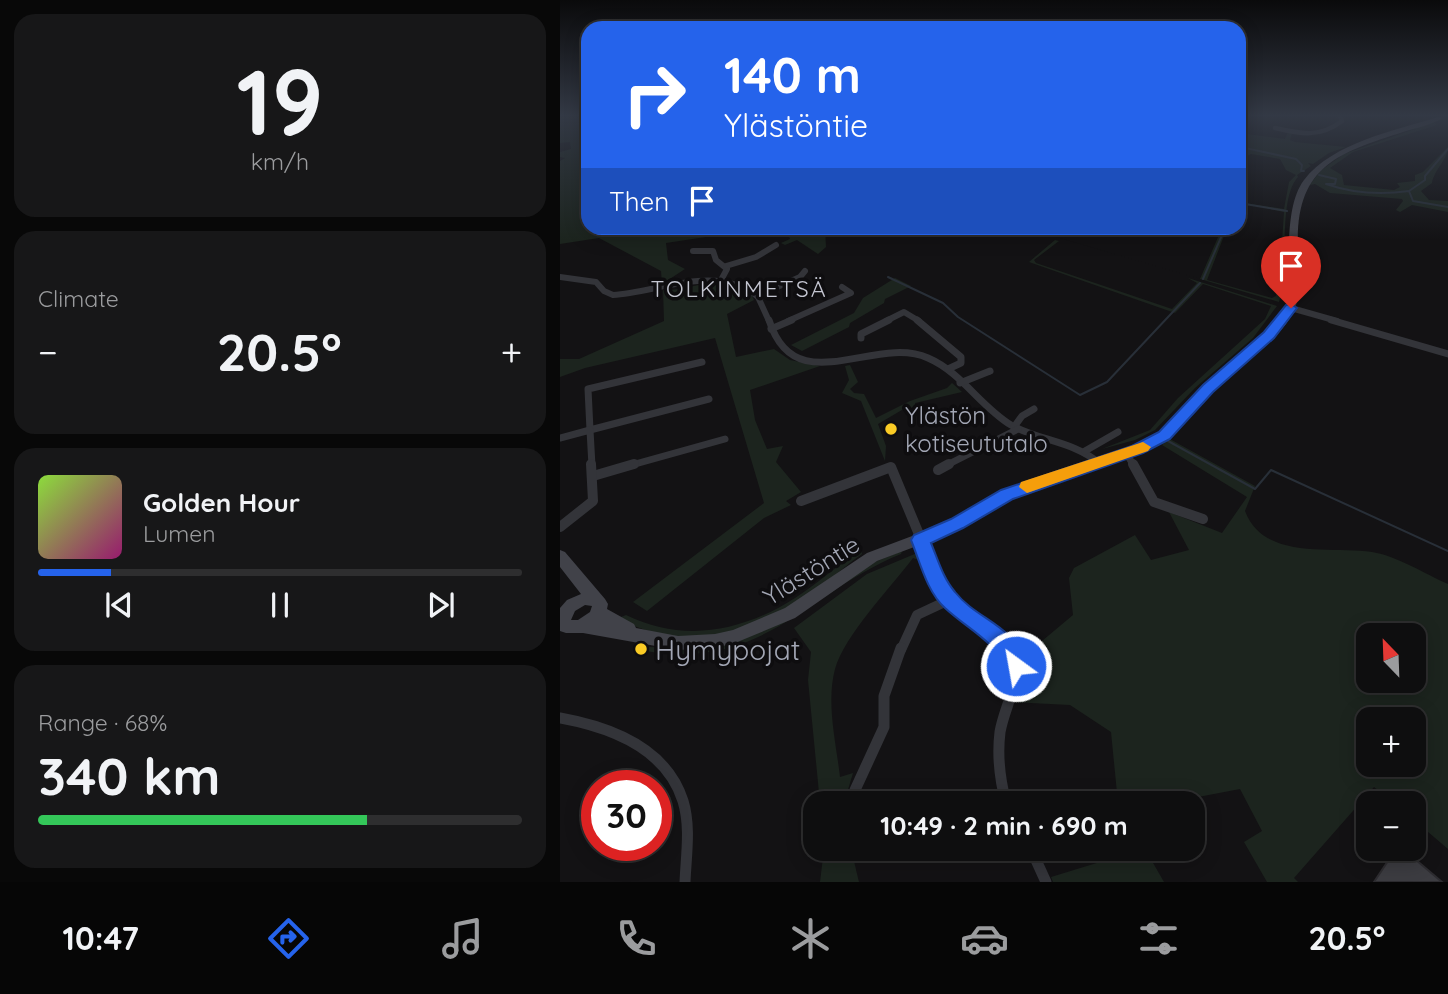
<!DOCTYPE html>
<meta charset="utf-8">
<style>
body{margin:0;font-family:Quicksand,sans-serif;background:#171718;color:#f1f3f6;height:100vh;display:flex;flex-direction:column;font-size:26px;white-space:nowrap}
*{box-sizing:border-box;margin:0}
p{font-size:23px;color:#9b9c9e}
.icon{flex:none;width:38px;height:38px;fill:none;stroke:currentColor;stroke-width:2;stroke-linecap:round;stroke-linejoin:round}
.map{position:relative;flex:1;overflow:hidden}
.sheet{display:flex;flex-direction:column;gap:14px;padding:14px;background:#080808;width:560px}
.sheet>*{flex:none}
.hud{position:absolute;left:21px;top:21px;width:665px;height:214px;border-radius:21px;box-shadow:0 4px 18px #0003,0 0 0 2px #2e2e2f;background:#2563eb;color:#fff;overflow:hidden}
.needle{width:46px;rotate:337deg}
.controls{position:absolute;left:796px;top:623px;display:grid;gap:14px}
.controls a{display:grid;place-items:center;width:70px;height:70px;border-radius:14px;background:#0e0e0f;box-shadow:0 4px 18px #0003,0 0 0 2px #2e2e2f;font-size:35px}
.speed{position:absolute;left:21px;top:770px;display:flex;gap:14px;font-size:35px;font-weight:700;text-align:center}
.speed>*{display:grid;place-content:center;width:91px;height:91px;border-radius:50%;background:#0e0e0f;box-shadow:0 4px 18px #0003,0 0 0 2px #2e2e2f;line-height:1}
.speed .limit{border:10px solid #d22;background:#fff;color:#111}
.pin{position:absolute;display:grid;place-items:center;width:60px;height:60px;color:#fff;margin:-72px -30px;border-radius:50% 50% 50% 0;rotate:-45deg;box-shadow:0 0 7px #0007}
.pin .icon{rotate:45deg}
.me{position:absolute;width:77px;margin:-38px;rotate:328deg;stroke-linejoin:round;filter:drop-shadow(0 0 5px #0008)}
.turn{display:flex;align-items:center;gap:24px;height:147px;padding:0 28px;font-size:32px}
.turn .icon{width:91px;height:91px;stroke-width:2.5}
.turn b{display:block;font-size:49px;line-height:60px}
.then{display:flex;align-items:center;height:66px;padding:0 28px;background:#0003;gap:14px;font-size:26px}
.big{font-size:52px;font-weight:800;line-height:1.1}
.sheet .widget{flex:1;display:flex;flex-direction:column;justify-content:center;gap:10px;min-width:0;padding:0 24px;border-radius:21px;background:#171718}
.sheet .dial{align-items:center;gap:0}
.dial b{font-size:91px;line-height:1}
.song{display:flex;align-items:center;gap:21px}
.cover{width:84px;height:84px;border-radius:10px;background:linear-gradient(135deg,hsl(90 70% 55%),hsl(320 70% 35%))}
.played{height:7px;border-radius:4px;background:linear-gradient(90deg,#2563eb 15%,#2e2e2f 15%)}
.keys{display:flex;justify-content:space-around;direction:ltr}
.heat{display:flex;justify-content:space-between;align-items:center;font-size:38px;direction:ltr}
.charge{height:10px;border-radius:5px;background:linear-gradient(90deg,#34c759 68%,#2e2e2f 0)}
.trip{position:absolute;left:243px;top:791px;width:402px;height:70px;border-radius:21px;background:#0e0e0f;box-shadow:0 4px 18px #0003,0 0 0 2px #2e2e2f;font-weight:800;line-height:70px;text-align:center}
.dock{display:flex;height:112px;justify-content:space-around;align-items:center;background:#060606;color:#9b9c9e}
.dock .icon{width:49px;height:49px}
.dock .on{color:#2563eb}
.dock b{font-size:32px;color:#f1f3f6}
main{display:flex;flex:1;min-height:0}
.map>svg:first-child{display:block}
</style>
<main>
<section class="sheet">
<div class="widget dial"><b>19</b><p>km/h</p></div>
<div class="widget"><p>Climate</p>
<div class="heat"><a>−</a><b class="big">20.5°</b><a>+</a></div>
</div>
<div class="widget">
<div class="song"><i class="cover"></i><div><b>Golden Hour</b><p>Lumen</p></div></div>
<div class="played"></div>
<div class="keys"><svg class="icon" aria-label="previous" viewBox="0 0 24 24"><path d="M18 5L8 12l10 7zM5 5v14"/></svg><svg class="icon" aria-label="pause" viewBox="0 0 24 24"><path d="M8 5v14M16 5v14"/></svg><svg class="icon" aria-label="next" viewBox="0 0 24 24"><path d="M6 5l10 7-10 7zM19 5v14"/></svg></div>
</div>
<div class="widget"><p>Range · 68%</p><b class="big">340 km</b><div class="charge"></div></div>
</section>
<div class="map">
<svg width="888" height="882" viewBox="0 0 888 882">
<rect width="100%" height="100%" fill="#131214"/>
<g fill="#1c241e" fill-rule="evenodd">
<path d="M0,116H28V228H205L106,243L108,260L125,269L102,284L101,271L39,238L0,244V161L5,158L0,157V152L11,149L10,142L0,143Z"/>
<path d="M874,122L877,125L793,152L770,168L782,175L784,185L834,190L840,187L837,183L855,181V175L863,172L888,147C888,159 874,170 872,183L861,191L869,200L888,201V212L852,205L840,212L836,210L843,201L842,199L770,193L755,184L750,185L760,171L784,154Z"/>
<path d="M728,132L732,133L730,140L735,142L786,147L769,153L753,164L748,163L751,166L737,175L738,177C717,200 730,269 719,302L469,229L640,279L662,228H667L647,280L712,298L716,296L720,271L724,212L679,202L724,209L729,182L736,175L726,170L720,159L691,154L679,160V133L725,139Z"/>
<path d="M226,228H265L266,247L258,254L237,240L225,245L221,243L230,239Z"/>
<path d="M495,240L499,241L474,260L476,263L612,309L637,283L628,278L717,306L693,338L635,388L595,430L575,440L542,449L590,430L618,398L705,319L711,306L643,284L615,313L469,262Z"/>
<path d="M335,278L351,286L325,299L324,303L290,323L289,327L242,351L231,345L294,313L303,298Z"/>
<path d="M159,283L192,296L194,300L167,314L176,357L214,349L230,360L260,366L190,390L195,420L207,449L223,446L216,462L241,492L226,501L231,505L204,518L87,611L73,602L204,503L155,338L25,368L0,377V359H19L104,321L103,290C123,291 140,282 159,283Z"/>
<path d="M290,365L298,382L290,389L294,393L304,394L316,418L350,401L387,388L392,383L402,392L355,403L357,409L347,407L318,424L326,446L325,461L301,401L282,393L289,380L285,366Z"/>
<path d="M608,438L695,486L685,511C704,561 770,546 812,552C837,556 865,574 888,584V849L854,820V803H834L814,787L734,878L738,882H707L684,842L702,831L680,789L612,802L565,796L564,803H558L551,732L510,705L453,702L462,680L459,654L482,641L513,615L509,578L514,568L575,535L591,560L629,550L609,512L662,533L687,497L602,445ZM808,635H854V681H808ZM808,719H854V765H808Z"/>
<path d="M301,551L302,554C284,566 269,582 251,594C216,617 167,641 124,638C101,636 78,628 56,619L66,615C123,643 182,632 235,598C257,584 277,565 301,551Z"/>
<path d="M342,551L341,554C247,592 203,671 86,651L88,647L129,648L177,640L300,568Z"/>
<path d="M357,553L359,560L353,558C331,587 284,636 275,669C266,703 276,742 280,777L293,773L284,803H260L248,680L251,652L234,628L307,574Z"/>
<path d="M264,849H291L299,882H260Z"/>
<path d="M554,849H585L604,882H493L491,877L540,862Z"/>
</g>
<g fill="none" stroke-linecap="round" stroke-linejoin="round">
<g stroke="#282f38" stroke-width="2">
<path d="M679,152L685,148L736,159L742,165L741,171H744"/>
<path d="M759,175L776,179L775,184H766C792,193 822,195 849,191L853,201L888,207"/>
<path d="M849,191L865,180V176L888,149"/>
<path d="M679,203L727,211"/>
<path d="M328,277L383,303L398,317L520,395L547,382L640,283"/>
<path d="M643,279L665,228"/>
<path d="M608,441L695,489L711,470L888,551"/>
</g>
</g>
<path fill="#3c3c41" stroke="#2d2c30" stroke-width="2" d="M836,849H843L882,882H814Z"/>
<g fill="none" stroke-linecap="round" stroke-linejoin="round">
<path stroke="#333439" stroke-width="4.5" d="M715,128C741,134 760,138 782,121L780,116"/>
<g stroke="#333439" stroke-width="6">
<path d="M133,251H153L156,260L167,269L160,282"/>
<path d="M166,266L196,257L216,245"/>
<path d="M0,277L36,282L44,291L53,295C99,292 156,263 198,297L209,321"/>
<path d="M197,296L240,277L245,271"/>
<path d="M731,308L777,321"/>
<path d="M228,321L291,293L282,287"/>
<path d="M326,321L344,312L359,321"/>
</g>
<g stroke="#333439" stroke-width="7">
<path d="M209,320C235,403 314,334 368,358C401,372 421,407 451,425C480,441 513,441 539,463"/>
<path d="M357,320L401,357V363L388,369"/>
<path d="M771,320L888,354"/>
<path d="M211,329L232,320"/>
<path d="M301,338V334L329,320"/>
<path d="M142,362L28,389L30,430L149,399"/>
<path d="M400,383L430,371"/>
<path d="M454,427L462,416L474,409"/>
<path d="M0,438L30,430L32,466"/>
<path d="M525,451L558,432"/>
<path d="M566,453L574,466"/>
<path d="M68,466L165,439"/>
<path d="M385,466L458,429"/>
</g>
<g stroke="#333439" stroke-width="10">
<path d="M573,464L594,502L643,519"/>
<path d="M378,470L389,464"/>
<path d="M33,476L74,464"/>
<path d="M241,501L331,467L383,592L440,638L450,650"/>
<path d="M0,527L33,501L31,464"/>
<path d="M341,650L357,615L389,600"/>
</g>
<g stroke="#333439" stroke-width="11">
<path d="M0,718C50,727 106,747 123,801C131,827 126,856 125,882"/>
<path d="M295,790L324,727V696L341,648"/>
<path d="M446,803C440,780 437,756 440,732C445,703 465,677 449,648"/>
<path d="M471,849L486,882"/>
</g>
<path fill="#414249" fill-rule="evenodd" d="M878,117L883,118C871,125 856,128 843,132C777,153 736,167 738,245C739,270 744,296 730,318C713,345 683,363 660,384C641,401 625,420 608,439L600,444L465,492L394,532L317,561L235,618L175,643L155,648L118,650L23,633H6L0,631V608L7,600L21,594L0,567V550L5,552L45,599L48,604L47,609L74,624L76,628L118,636L155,634L173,630L225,608L307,553L384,524L455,486L592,438L600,433C617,415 633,396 652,379C675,359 706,342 722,314C735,292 729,266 729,241C730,221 732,196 744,180C772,143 836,130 878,117ZM25,605L32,606L30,612L18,620H11L15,611Z"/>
</g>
<linearGradient id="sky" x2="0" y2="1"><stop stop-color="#0a0a0b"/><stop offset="0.48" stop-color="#333945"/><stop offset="1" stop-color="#333945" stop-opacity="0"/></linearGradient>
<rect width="888" height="240" fill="url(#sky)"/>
<path fill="#2563eb" stroke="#184099" stroke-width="2" d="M731,304L737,308L714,338L653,392L610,439L583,453L453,499L403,528L371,543C378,560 383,578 395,592C418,621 455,624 467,666L464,672L456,675L449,672C433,639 410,631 385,608C367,592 360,562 351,540L354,535L391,519L441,490L572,446L599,432L643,385L704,332L726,305Z"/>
<path fill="#f59e0b" d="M583,442L591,447L588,451L467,493L459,487L461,482Z"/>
<g fill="#facb25" stroke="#0e0d0f" stroke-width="2.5">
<circle cx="331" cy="429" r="7"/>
<circle cx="81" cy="649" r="7"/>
</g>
<g text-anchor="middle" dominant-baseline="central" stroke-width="7" stroke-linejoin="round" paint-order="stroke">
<g font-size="23" letter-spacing="2" fill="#c4c6d1" stroke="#0e0d0f">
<text x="179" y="288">TOLKINMETSÄ</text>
</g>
<g font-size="24" fill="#a3a7b5" stroke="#0e0d0f" text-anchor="start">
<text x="345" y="415">Ylästön<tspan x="345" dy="28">kotiseututalo</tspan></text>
</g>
<g font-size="24" fill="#a3a7b5" stroke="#0e0d0f">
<text transform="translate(251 570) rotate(-32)">Ylästöntie</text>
</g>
<g font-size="28" fill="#a3a7b5" stroke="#0e0d0f" text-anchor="start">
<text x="95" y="649">Hymypojat</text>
</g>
</g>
</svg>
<div class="controls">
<a><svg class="needle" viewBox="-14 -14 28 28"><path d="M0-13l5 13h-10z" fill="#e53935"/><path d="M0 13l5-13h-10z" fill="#9b9c9e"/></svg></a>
<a>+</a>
<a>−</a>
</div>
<div class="speed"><div class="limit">30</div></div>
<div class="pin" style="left:731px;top:308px;background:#d93025"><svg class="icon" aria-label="arrive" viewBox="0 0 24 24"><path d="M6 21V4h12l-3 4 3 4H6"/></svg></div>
<svg class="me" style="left:456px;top:666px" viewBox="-20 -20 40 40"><circle r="17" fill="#2563eb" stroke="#fff" stroke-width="3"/><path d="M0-11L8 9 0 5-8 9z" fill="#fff"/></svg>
<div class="trip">10:49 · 2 min · 690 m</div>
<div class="hud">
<div class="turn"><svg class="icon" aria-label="right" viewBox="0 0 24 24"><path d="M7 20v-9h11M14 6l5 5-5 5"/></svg><div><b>140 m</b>Ylästöntie</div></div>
<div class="then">Then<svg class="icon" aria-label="arrive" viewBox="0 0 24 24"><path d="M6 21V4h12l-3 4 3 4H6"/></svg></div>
</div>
</div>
</main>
<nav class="dock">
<b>10:47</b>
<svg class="icon on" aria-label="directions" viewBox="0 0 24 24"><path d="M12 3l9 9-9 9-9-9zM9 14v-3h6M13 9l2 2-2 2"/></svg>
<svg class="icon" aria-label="music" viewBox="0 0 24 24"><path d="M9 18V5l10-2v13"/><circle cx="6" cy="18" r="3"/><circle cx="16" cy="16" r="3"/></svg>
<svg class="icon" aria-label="phone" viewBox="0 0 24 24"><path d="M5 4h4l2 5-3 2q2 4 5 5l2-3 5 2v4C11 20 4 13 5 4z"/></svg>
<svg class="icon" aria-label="climate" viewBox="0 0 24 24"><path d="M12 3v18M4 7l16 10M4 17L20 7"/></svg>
<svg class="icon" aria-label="car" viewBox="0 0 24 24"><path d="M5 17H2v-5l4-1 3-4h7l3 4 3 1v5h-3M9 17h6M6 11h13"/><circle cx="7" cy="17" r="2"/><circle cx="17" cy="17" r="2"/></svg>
<svg class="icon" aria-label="filters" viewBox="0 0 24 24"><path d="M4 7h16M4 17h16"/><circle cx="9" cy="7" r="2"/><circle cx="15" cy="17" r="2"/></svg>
<b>20.5°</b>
</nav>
